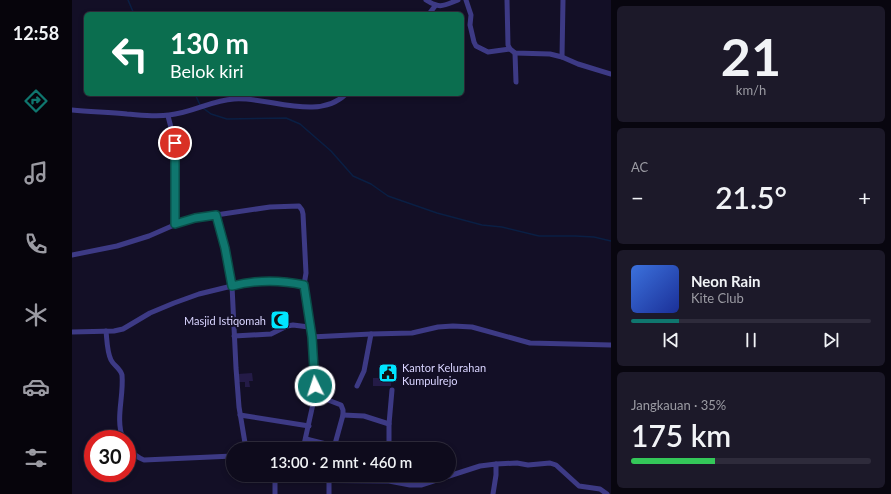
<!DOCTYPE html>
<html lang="id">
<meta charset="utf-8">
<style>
body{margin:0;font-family:Lato,sans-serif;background:#1c1929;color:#f1f3f6;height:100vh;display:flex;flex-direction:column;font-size:15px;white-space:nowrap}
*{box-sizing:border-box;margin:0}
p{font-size:13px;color:#9b9ba3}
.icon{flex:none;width:22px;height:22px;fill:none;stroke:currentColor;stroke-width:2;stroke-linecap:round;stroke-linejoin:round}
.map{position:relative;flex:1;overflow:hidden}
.details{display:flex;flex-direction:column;gap:6px;padding:6px;background:#08060f;width:280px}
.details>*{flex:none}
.hud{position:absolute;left:12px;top:12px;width:380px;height:84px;border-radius:6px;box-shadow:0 2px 6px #0003,0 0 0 1px #2e2b3b;background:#0b6e4f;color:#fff;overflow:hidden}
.speed{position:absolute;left:12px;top:430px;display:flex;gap:8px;font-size:20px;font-weight:700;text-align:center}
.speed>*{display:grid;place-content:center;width:52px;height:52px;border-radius:50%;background:#0e0b1c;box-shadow:0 2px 6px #0003,0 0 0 1px #2e2b3b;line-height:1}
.speed .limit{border:6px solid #d22;background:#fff;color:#111}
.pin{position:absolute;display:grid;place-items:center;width:34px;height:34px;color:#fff;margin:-17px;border:2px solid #fff;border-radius:50%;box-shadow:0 1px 4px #0007}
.me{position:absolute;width:44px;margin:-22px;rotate:356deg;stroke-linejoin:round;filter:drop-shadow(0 0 3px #0008)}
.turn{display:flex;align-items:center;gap:14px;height:84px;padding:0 20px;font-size:18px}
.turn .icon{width:52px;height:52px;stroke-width:2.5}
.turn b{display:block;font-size:28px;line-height:34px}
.big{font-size:30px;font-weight:600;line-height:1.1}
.details .card{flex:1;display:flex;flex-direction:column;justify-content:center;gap:6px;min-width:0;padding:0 14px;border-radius:6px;background:#1c1929}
.details .dial{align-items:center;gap:0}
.dial b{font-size:52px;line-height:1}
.song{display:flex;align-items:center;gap:12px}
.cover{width:48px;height:48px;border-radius:6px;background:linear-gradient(135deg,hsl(220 70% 55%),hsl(230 70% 35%))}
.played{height:4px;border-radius:2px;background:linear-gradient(90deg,#0f766e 20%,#2e2b3b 20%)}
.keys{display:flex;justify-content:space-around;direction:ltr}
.heat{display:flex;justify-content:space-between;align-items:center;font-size:22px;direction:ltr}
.charge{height:6px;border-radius:3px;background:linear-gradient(90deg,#34c759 35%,#2e2b3b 0)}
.trip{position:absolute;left:154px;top:442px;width:230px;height:40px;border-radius:20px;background:#0e0b1c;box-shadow:0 2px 6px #0003,0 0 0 1px #2e2b3b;font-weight:600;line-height:40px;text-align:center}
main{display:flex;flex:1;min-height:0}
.tabs{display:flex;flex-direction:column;width:72px;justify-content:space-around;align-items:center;background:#06040b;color:#9b9ba3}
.tabs .icon{width:28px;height:28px}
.tabs .on{color:#0f766e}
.tabs b{font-size:18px;color:#f1f3f6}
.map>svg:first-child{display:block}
</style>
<main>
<nav class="tabs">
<b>12:58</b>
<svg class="icon on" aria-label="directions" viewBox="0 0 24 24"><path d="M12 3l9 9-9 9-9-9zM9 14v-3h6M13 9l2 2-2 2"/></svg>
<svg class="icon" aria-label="music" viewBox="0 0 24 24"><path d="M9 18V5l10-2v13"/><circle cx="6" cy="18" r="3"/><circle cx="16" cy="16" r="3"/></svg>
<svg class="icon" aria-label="phone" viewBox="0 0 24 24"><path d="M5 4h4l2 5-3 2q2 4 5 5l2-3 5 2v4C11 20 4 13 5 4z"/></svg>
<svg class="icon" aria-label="climate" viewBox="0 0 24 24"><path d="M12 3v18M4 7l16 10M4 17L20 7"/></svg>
<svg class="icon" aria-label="car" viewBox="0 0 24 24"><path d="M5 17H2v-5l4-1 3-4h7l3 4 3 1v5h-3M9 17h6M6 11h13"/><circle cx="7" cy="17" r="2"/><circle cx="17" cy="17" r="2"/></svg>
<svg class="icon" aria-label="filters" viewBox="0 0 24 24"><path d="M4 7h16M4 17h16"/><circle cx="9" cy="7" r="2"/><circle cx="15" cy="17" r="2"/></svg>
</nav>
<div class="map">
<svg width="539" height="494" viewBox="0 0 539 494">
<rect width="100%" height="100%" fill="#130f26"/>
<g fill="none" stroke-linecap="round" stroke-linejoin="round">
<g stroke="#0a1f44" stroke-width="1.5">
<path d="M56,0L62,14"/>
<path d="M123,94L128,105"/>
<path d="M131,108L139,114L155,119L214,118L228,124L259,151L281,176L299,184L316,196L365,213L410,225L430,227L467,236H503L522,237L539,241"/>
</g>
</g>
<g fill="#241b47">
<path d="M206,310L216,314L211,327L209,328L200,326Z"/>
<path d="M312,368H320L319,386H301V378H312Z"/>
<path d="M180,373L181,381H177L178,387H173V382H167L166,374Z"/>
</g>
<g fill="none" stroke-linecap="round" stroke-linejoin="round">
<g stroke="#3d3a85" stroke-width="5">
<path d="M354,0C368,9 371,6 386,0"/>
<path d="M394,0L399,15L398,25L402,42L404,46L416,52L438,49"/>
<path d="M435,0L436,45L438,49L443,53L478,54L490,57L506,64L539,74"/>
<path d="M357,14L363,6"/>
<path d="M443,53L444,82"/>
<path d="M490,57L491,0"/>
<path d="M0,110C18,112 37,112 55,114C69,115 83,117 97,115C120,113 140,100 162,99C195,96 246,122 274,94"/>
<path d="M96,116L103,143V224"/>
<path d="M0,255L45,246L77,236L116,219L144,215"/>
<path d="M34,331C35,340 35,352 39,360C42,366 48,368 50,375C52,397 43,418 51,439"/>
<path d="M0,332L42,331L51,329L78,313L102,303L127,294L168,284L205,282L232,285L239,337L299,334L340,333L366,327L381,326L400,327L458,343L539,345"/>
<path d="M162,336L199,334L215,326L221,325L237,327"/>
<path d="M285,386L292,371L299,334"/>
<path d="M168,415L237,426"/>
<path d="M271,415L292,416L317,424"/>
<path d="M234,439L258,445L263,444L271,415V410L269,405L243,395"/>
<path d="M55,446C60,453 64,457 72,460L161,456"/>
<path d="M174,449L167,407L164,368L160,286L153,248L144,215L198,207L227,206L230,210L231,214L234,273L232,285"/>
<path d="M231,449L243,395V375L239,337"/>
<path d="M317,449V424L320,390"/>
<path d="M424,464L445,463L456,465L478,463L484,465L507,486L528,489L535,494"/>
<path d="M203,475V494"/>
<path d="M203,480L317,481L338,485H349L408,466L424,464V475L421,494"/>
<path d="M257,494V481"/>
</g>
</g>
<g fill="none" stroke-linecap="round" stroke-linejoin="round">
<defs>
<path id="route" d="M103,143V224L123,218L144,215L153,248L160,286C183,280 209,280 232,285L240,337L243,386"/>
</defs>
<use href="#route" stroke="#0a4d48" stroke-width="10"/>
<use href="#route" stroke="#0f766e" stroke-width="7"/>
</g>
<defs>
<symbol id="mosque-square" viewBox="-11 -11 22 22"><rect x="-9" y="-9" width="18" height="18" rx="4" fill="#00e5ff" stroke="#130f26"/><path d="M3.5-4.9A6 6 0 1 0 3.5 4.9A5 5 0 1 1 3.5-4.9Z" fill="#111"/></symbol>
<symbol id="civic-square" viewBox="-11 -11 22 22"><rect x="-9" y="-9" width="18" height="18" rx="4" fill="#00e5ff" stroke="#130f26"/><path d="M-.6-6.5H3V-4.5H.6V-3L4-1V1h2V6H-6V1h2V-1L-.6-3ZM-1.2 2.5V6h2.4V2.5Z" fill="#111"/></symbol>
</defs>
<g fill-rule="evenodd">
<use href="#mosque-square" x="197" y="309" width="22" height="22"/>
<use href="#civic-square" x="305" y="362" width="22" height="22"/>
</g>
<g text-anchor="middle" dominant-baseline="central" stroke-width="4" stroke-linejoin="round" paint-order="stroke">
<g font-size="11" fill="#d9d4ff" stroke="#130f26" text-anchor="end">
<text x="194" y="320">Masjid Istiqomah</text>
<text x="330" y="367" text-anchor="start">Kantor Kelurahan<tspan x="330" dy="13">Kumpulrejo</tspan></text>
</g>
</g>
</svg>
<div class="speed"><div class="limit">30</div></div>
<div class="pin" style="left:103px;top:143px;background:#d93025"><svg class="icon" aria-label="arrive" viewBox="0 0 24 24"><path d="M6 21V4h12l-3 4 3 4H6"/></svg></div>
<svg class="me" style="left:243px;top:386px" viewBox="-20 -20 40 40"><circle r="17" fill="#0f766e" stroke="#fff" stroke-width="3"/><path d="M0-11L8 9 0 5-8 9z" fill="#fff"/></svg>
<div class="trip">13:00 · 2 mnt · 460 m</div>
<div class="hud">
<div class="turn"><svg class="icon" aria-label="left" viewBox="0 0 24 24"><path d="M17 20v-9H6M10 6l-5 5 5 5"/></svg><div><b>130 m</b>Belok kiri</div></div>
</div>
</div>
<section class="details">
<div class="card dial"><b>21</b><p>km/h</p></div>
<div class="card"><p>AC</p>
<div class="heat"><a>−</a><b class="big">21.5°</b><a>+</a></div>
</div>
<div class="card">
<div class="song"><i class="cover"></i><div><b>Neon Rain</b><p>Kite Club</p></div></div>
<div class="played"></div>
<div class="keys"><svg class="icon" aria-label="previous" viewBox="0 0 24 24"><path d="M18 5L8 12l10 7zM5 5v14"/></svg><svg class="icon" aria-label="pause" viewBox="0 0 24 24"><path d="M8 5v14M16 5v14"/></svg><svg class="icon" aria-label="next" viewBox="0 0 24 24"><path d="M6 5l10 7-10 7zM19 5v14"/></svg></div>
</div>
<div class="card"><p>Jangkauan · 35%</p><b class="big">175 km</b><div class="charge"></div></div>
</section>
</main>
